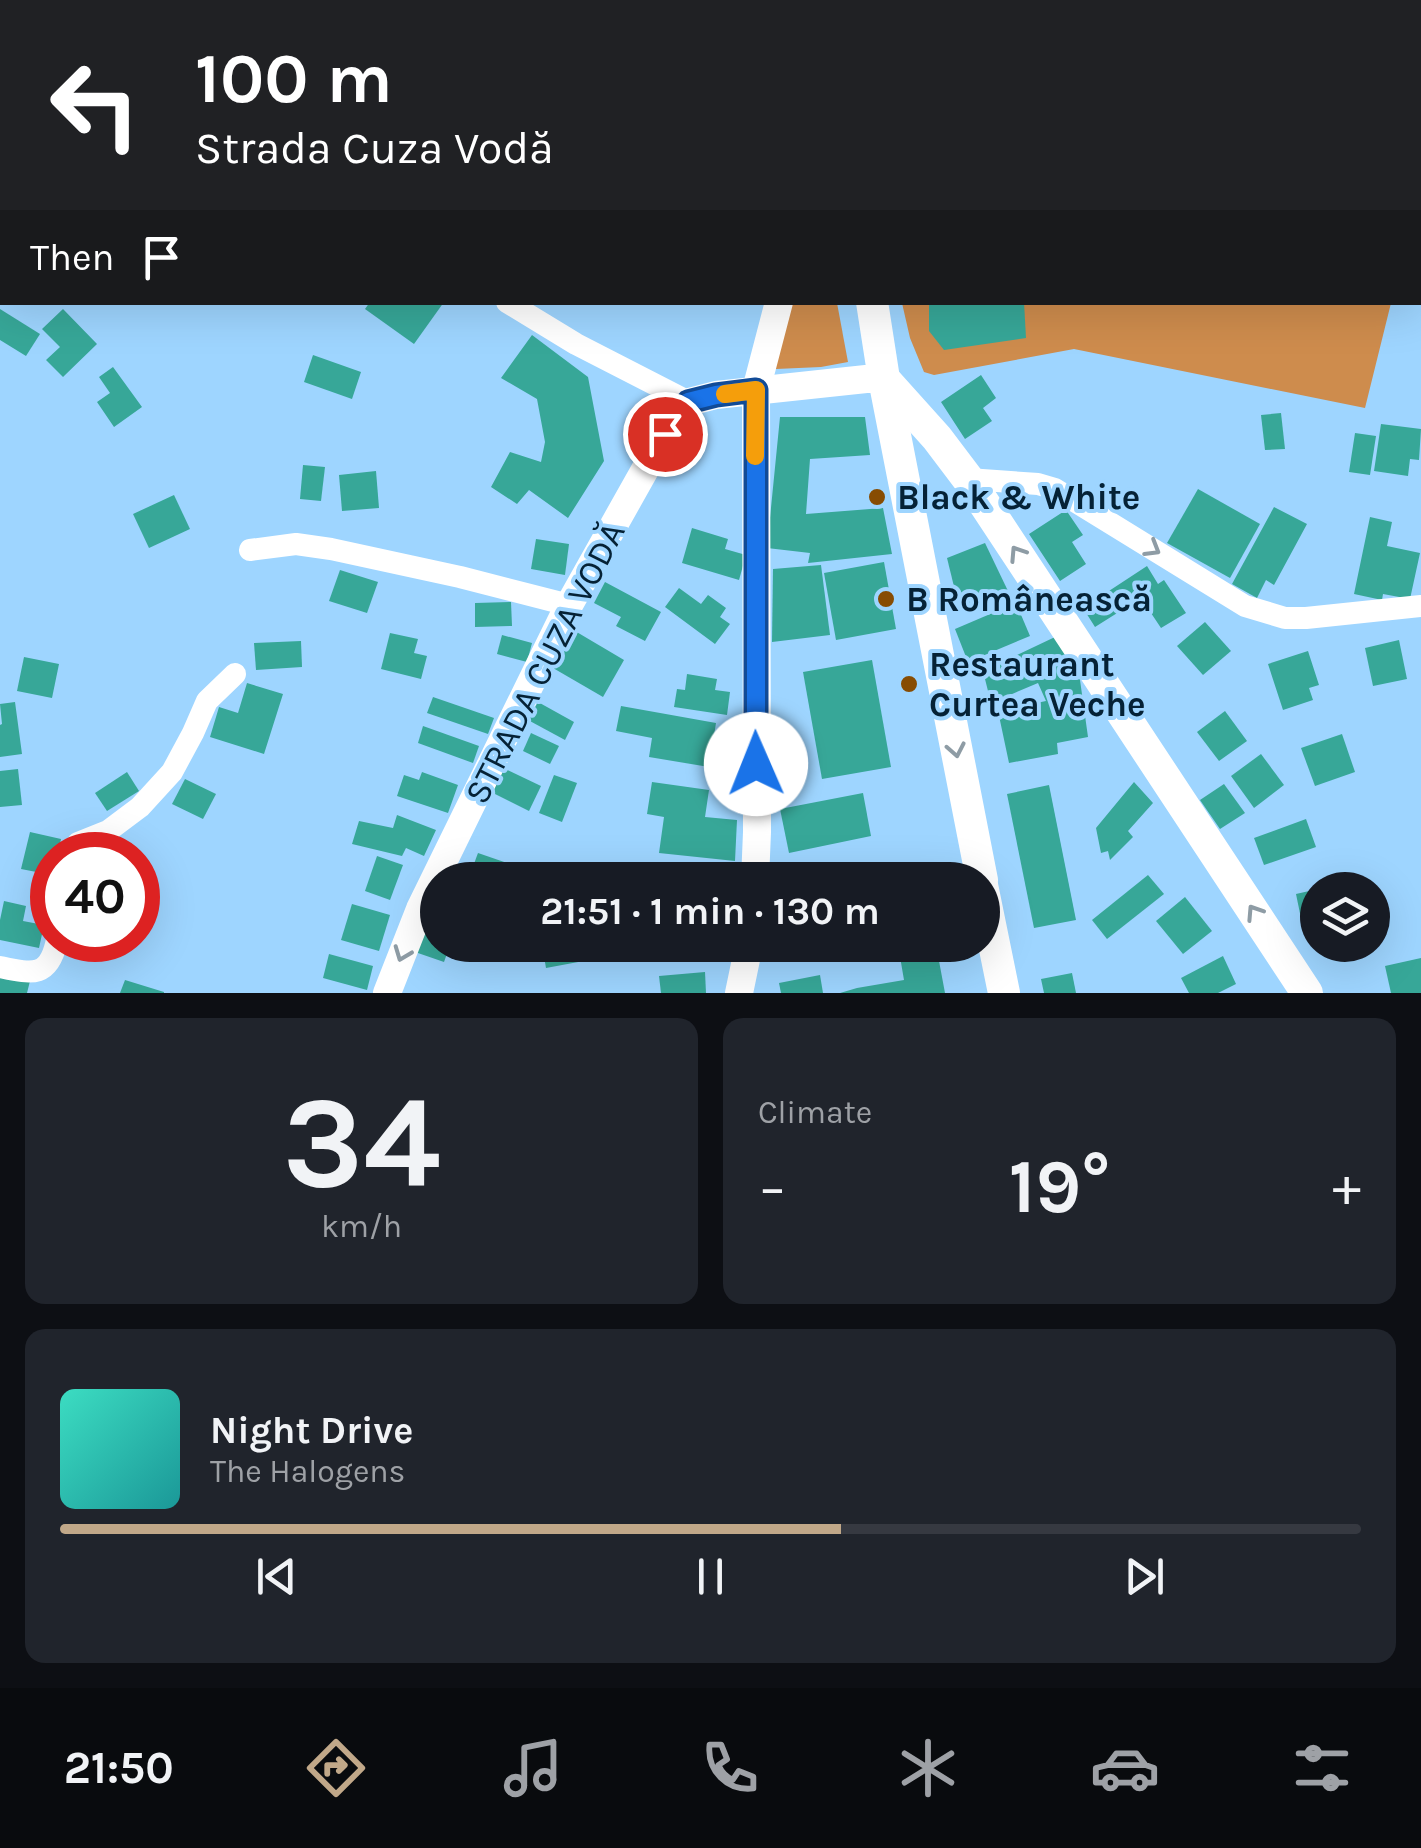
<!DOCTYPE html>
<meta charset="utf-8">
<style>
body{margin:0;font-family:Karla,sans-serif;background:#20242c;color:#f1f3f6;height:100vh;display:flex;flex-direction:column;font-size:38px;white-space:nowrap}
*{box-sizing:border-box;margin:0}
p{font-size:32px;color:#9ea1a6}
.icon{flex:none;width:55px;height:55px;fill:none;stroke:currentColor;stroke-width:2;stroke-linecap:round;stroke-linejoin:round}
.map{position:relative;height:993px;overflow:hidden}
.sheet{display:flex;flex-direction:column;gap:25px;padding:25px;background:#0d0f14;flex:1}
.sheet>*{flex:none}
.hud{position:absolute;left:0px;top:0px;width:1422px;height:305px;box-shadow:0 10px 40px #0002;background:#202124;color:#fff;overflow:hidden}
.controls{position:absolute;left:1300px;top:872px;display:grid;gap:20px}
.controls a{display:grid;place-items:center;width:90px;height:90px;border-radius:50%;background:#171b24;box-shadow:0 10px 40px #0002;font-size:50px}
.speed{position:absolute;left:30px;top:832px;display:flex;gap:20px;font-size:50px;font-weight:700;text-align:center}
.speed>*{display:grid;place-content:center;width:130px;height:130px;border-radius:50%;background:#171b24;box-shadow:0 10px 40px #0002;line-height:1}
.speed .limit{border:15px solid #d22;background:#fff;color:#111}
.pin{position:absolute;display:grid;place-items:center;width:85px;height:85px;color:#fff;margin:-42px;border:5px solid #fff;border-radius:50%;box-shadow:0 2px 10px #0007}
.me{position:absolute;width:110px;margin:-55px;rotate:359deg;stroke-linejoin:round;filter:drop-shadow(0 0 8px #0008)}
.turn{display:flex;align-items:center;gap:35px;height:210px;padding:0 30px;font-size:45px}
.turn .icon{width:130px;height:130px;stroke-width:2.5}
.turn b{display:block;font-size:70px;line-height:85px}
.then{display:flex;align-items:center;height:95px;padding:0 30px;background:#0003;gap:20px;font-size:38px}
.big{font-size:75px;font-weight:700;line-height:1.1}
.sheet .card{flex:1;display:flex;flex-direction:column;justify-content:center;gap:15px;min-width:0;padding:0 35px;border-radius:20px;background:#20242c}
.sheet .dial{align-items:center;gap:0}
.dial b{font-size:130px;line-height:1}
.song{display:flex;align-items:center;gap:30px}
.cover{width:120px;height:120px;border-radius:15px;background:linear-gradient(135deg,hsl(170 70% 55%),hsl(180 70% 35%))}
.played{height:10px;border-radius:5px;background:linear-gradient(90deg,#c1a889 60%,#363941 60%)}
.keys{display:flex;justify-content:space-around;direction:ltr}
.heat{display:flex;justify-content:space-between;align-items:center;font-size:55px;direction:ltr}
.sheet .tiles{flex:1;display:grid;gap:25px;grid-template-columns:1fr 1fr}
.card:last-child{grid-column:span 2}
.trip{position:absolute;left:420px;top:862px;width:580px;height:100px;border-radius:50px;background:#171b24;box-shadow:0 10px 40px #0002;font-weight:700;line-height:100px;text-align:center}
.dock{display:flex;height:160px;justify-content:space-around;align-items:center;background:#090b0e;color:#9ea1a6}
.dock .icon{width:70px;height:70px}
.dock .active{color:#c1a889}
.dock b{font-size:45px;color:#f1f3f6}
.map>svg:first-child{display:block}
</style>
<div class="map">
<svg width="1421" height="993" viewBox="0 0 1421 993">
<rect width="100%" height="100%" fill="#9ed5ff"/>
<g fill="#ce8c4d">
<path d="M791,303H837L848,362L821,367L776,369V356Z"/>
<path d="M902,303H1391L1365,408L1074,349L934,375L924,372L910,338Z"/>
</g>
<g fill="#37a798">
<path d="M370,302H444L414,344L365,309Z"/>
<path d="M929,302H1024L1026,338L944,350L929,331Z"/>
<path d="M0,309L40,334L26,356L0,340Z"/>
<path d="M63,309L97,344L63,377L46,360L60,347L42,329Z"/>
<path d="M532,335L588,377L604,461L568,518L529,490L517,504L491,487L510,452L541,462L545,442L537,399L501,378Z"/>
<path d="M313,355L361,372L352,399L304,382Z"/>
<path d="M113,367L142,407L114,427L97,402L110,393L99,377Z"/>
<path d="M981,375L996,398L983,408L992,421L965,439L941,402Z"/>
<path d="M1281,413L1285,449L1265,450L1261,415Z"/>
<path d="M780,417H865L870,455L810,459L806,514L883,508L892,554L808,563L810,553L767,548Z"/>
<path d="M1381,424L1421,429L1419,460L1410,459L1408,476L1374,471Z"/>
<path d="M1355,433L1376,436L1370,475L1349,472Z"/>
<path d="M303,465L325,467L321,501L300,499Z"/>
<path d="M376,471L379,508L342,511L339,475Z"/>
<path d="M1198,489L1260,524L1230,578L1167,543Z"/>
<path d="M174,495L190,529L149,548L133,514Z"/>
<path d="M1274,507L1307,524L1274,585L1266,580L1257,598L1232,584Z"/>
<path d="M1066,510L1083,535L1072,542L1086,564L1060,581L1029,534Z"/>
<path d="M1370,517L1392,522L1387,546L1420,553L1410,599L1383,594L1382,600L1354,594Z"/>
<path d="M692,528L728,539L725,549L746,555L739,580L682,563Z"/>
<path d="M536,539L569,544L565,575L531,569Z"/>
<path d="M985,543L1008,591L960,611L947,558Z"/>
<path d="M884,562L896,629L836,640L824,573Z"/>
<path d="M821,565L830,635L772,642L773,569Z"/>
<path d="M1147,566L1158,584L1164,580L1186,613L1161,628L1141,598L1095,627L1083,608Z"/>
<path d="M340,570L378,582L367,613L329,601Z"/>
<path d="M605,582L661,612L645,641L616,626L621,617L594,603Z"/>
<path d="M679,588L701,604L708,595L726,608L720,617L730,624L715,644L665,607Z"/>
<path d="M511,602L512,626L475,627V603Z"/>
<path d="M1016,603L1030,636L968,662L955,629Z"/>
<path d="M1205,622L1231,651L1203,675L1177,646Z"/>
<path d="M575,631L624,660L603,697L553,668Z"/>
<path d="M390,633L418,639L414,653L427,656L421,679L381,669Z"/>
<path d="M502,635L532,643L527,662L497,654Z"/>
<path d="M1055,637L1080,680L1088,737L1057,743L1058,754L1009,763L998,711L1046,701L1038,683L991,703L983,671Z"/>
<path d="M1399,640L1407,679L1373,686L1365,648Z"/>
<path d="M301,641L302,667L256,670L254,643Z"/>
<path d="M1308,651L1319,685L1309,688L1313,700L1283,710L1268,664Z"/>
<path d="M24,657L59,664L52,698L17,691Z"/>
<path d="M872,660L891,767L822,779L803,672Z"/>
<path d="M687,674L717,679L715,690L730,692L727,715L674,707L677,689L685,690Z"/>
<path d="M247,683L283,694L264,754L210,737L219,707L238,713Z"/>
<path d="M433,697L494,718L488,734L427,713Z"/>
<path d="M15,702L22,754L0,757V725L2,724L0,704Z"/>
<path d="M538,702L574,722L565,740L528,720Z"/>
<path d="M621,706L716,723L709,767L649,757L652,738L616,731Z"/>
<path d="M1225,711L1247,741L1219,761L1197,732Z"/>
<path d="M423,726L479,746L473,763L418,743Z"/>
<path d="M531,733L559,746L550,764L523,751Z"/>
<path d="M1342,734L1355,772L1315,786L1301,748Z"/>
<path d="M1261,754L1284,785L1254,808L1231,776Z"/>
<path d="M501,767L541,786L529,811L489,791Z"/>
<path d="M18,769L22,805L0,807V771Z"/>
<path d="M127,772L139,791L107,811L95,793Z"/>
<path d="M422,772L458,785L448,813L397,796L404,775L419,780Z"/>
<path d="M554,775L577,783L562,822L539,813Z"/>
<path d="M185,779L216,794L203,819L172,804Z"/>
<path d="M652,782L709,790L705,817L737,820L735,861L659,853L664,817L647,814Z"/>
<path d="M1134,782L1153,803L1128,831L1133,837L1110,860L1108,851L1101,853L1096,828Z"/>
<path d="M1224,784L1245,813L1220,829L1200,800Z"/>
<path d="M1049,785L1076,920L1034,928L1007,794Z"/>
<path d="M863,793L871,836L789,853L780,809Z"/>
<path d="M397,815L436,830L424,856L406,848L402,856L352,844L359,821L393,828Z"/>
<path d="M1306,819L1316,847L1264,865L1254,838Z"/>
<path d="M30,832L61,839L58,855H52V875L21,869Z"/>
<path d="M478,853L513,865L508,880H468Z"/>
<path d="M377,856L403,865L390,900L365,891Z"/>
<path d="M576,869L578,880H544L543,875Z"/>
<path d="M933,871L935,880H898L897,878Z"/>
<path d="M634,874L711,876V880H634Z"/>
<path d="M1148,875L1164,894L1107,939L1092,920Z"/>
<path d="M138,881L157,885L150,918L138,915Z"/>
<path d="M1318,889V926L1303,928L1296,894Z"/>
<path d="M1185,897L1212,931L1183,954L1156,921Z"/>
<path d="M4,901L26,906L23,921L44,925L39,948L0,940V920Z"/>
<path d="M352,904L390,915L379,951L341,940Z"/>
<path d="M422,929L438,934V945H450L444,962L415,952Z"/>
<path d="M453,945H497L491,962L452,948Z"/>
<path d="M542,945H586L589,960L546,968Z"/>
<path d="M898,945H947L949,959L939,961L945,993H840L857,988L904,980Z"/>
<path d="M329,954L373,966L367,990L323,978Z"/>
<path d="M1223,956L1236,984L1218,993H1189L1181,978Z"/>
<path d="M1421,958V993H1391L1385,966Z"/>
<path d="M705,972L706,993H661L659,976Z"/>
<path d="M0,973L30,981L27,993H0Z"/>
<path d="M1072,973L1076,993H1044L1041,979Z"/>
<path d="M820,975L823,993H781L779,983Z"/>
<path d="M125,980L164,992V993H120Z"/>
</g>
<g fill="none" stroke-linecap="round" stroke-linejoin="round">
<g stroke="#fff" stroke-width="11">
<path d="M115,0L117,2"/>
<path d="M1079,0V2"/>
<path d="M25,1L29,0"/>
</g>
<g stroke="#fff" stroke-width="22">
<path d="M226,0L227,2"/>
<path d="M1107,2L1110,0"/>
<path d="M0,259L2,255"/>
<path d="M507,302L576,344L689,402"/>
<path d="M968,479L1038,484L1055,489L1245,606L1285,618H1306L1421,606"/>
<path d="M250,550L296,544L331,549L460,577L569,605"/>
<path d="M75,855L78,843L108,831L140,807L172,772L193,733L207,701L235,674"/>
<path d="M0,967C33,974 49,978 57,940"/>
</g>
<g stroke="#fff" stroke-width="28">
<path d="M755,880L757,832L756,390L779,302"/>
<path d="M387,993L420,909L569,605L665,434L689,402L716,395L866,379H884"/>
<path d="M739,993L749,945"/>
</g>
<g stroke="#fff" stroke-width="32">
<path d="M837,0L838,2"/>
<path d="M872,302L884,379L982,880"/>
<path d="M884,379L937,438L968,479L1307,993"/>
<path d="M982,885L1004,993"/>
</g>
</g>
<defs><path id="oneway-chevron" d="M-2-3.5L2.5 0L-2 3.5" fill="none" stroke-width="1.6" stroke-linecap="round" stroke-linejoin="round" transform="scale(2.5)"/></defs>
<g stroke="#8e9ca5">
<use href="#oneway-chevron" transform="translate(1153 549) rotate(31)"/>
<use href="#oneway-chevron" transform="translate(1017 553) rotate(-123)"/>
<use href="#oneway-chevron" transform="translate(956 750) rotate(79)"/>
<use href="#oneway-chevron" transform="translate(1254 912) rotate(-123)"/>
<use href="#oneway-chevron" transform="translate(402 954) rotate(111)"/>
</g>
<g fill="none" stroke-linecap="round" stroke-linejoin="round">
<defs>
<path id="route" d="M665,434L688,402L716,395L756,390V764"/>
</defs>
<use href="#route" stroke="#114b97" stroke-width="25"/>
<use href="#route" stroke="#1a73e8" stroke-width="18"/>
<path stroke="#f59e0b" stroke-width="18" d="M725,394L756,390L755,456"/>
</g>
<g fill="#874c03" stroke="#9ed5ff" stroke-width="4">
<circle cx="877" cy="497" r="10"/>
<circle cx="886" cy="599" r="10"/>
<circle cx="909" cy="684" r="10"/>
</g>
<g text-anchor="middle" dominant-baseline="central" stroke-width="8" stroke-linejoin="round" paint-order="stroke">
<g font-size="35" font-weight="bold" fill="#052236" stroke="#9ed5ff" text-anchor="start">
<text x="897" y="497">Black &amp; White</text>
<text x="906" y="599">B Românească</text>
<text x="929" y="664">Restaurant<tspan x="929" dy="40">Curtea Veche</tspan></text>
</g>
<g font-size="35" fill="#052236" stroke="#9ed5ff">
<text transform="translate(545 663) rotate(-63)">STRADA CUZA VODĂ</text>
</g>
</g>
</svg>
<div class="controls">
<a><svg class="icon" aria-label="layers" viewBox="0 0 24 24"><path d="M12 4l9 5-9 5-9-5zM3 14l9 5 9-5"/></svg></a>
</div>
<div class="speed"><div class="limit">40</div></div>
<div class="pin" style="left:665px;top:434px;background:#d93025"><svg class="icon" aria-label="arrive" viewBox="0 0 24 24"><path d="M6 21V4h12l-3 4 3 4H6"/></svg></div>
<svg class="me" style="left:756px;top:764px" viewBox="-20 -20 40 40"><circle r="19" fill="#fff"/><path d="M0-13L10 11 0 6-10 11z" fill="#1a73e8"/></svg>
<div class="trip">21:51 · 1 min · 130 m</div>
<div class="hud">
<div class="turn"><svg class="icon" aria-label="left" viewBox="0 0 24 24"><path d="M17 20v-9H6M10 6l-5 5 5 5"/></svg><div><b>100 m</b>Strada Cuza Vodă</div></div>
<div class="then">Then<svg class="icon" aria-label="arrive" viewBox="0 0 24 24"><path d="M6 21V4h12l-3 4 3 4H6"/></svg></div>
</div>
</div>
<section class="sheet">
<div class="tiles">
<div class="card dial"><b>34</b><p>km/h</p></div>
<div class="card"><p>Climate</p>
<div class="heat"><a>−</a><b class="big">19°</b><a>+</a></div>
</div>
<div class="card">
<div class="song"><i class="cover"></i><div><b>Night Drive</b><p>The Halogens</p></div></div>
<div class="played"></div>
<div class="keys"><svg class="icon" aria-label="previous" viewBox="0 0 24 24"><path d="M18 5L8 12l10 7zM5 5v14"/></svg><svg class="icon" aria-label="pause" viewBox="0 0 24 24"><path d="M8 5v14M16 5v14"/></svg><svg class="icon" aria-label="next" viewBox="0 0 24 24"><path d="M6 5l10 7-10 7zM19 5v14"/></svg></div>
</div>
</div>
</section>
<nav class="dock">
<b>21:50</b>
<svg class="icon active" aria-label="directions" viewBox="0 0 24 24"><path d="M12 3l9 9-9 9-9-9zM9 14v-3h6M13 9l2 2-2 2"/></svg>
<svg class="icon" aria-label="music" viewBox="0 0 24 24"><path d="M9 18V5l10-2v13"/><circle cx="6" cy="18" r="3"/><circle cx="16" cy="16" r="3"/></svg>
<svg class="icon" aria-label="phone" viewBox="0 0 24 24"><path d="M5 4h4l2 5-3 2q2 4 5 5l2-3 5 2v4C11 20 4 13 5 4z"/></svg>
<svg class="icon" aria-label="climate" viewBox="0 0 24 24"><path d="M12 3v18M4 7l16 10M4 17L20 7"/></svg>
<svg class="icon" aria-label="car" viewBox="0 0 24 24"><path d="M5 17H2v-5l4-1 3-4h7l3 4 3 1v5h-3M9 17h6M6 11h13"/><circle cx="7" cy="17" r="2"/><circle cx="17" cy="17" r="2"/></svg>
<svg class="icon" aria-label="filters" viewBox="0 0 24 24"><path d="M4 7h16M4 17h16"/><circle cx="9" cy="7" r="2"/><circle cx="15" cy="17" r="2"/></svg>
</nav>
